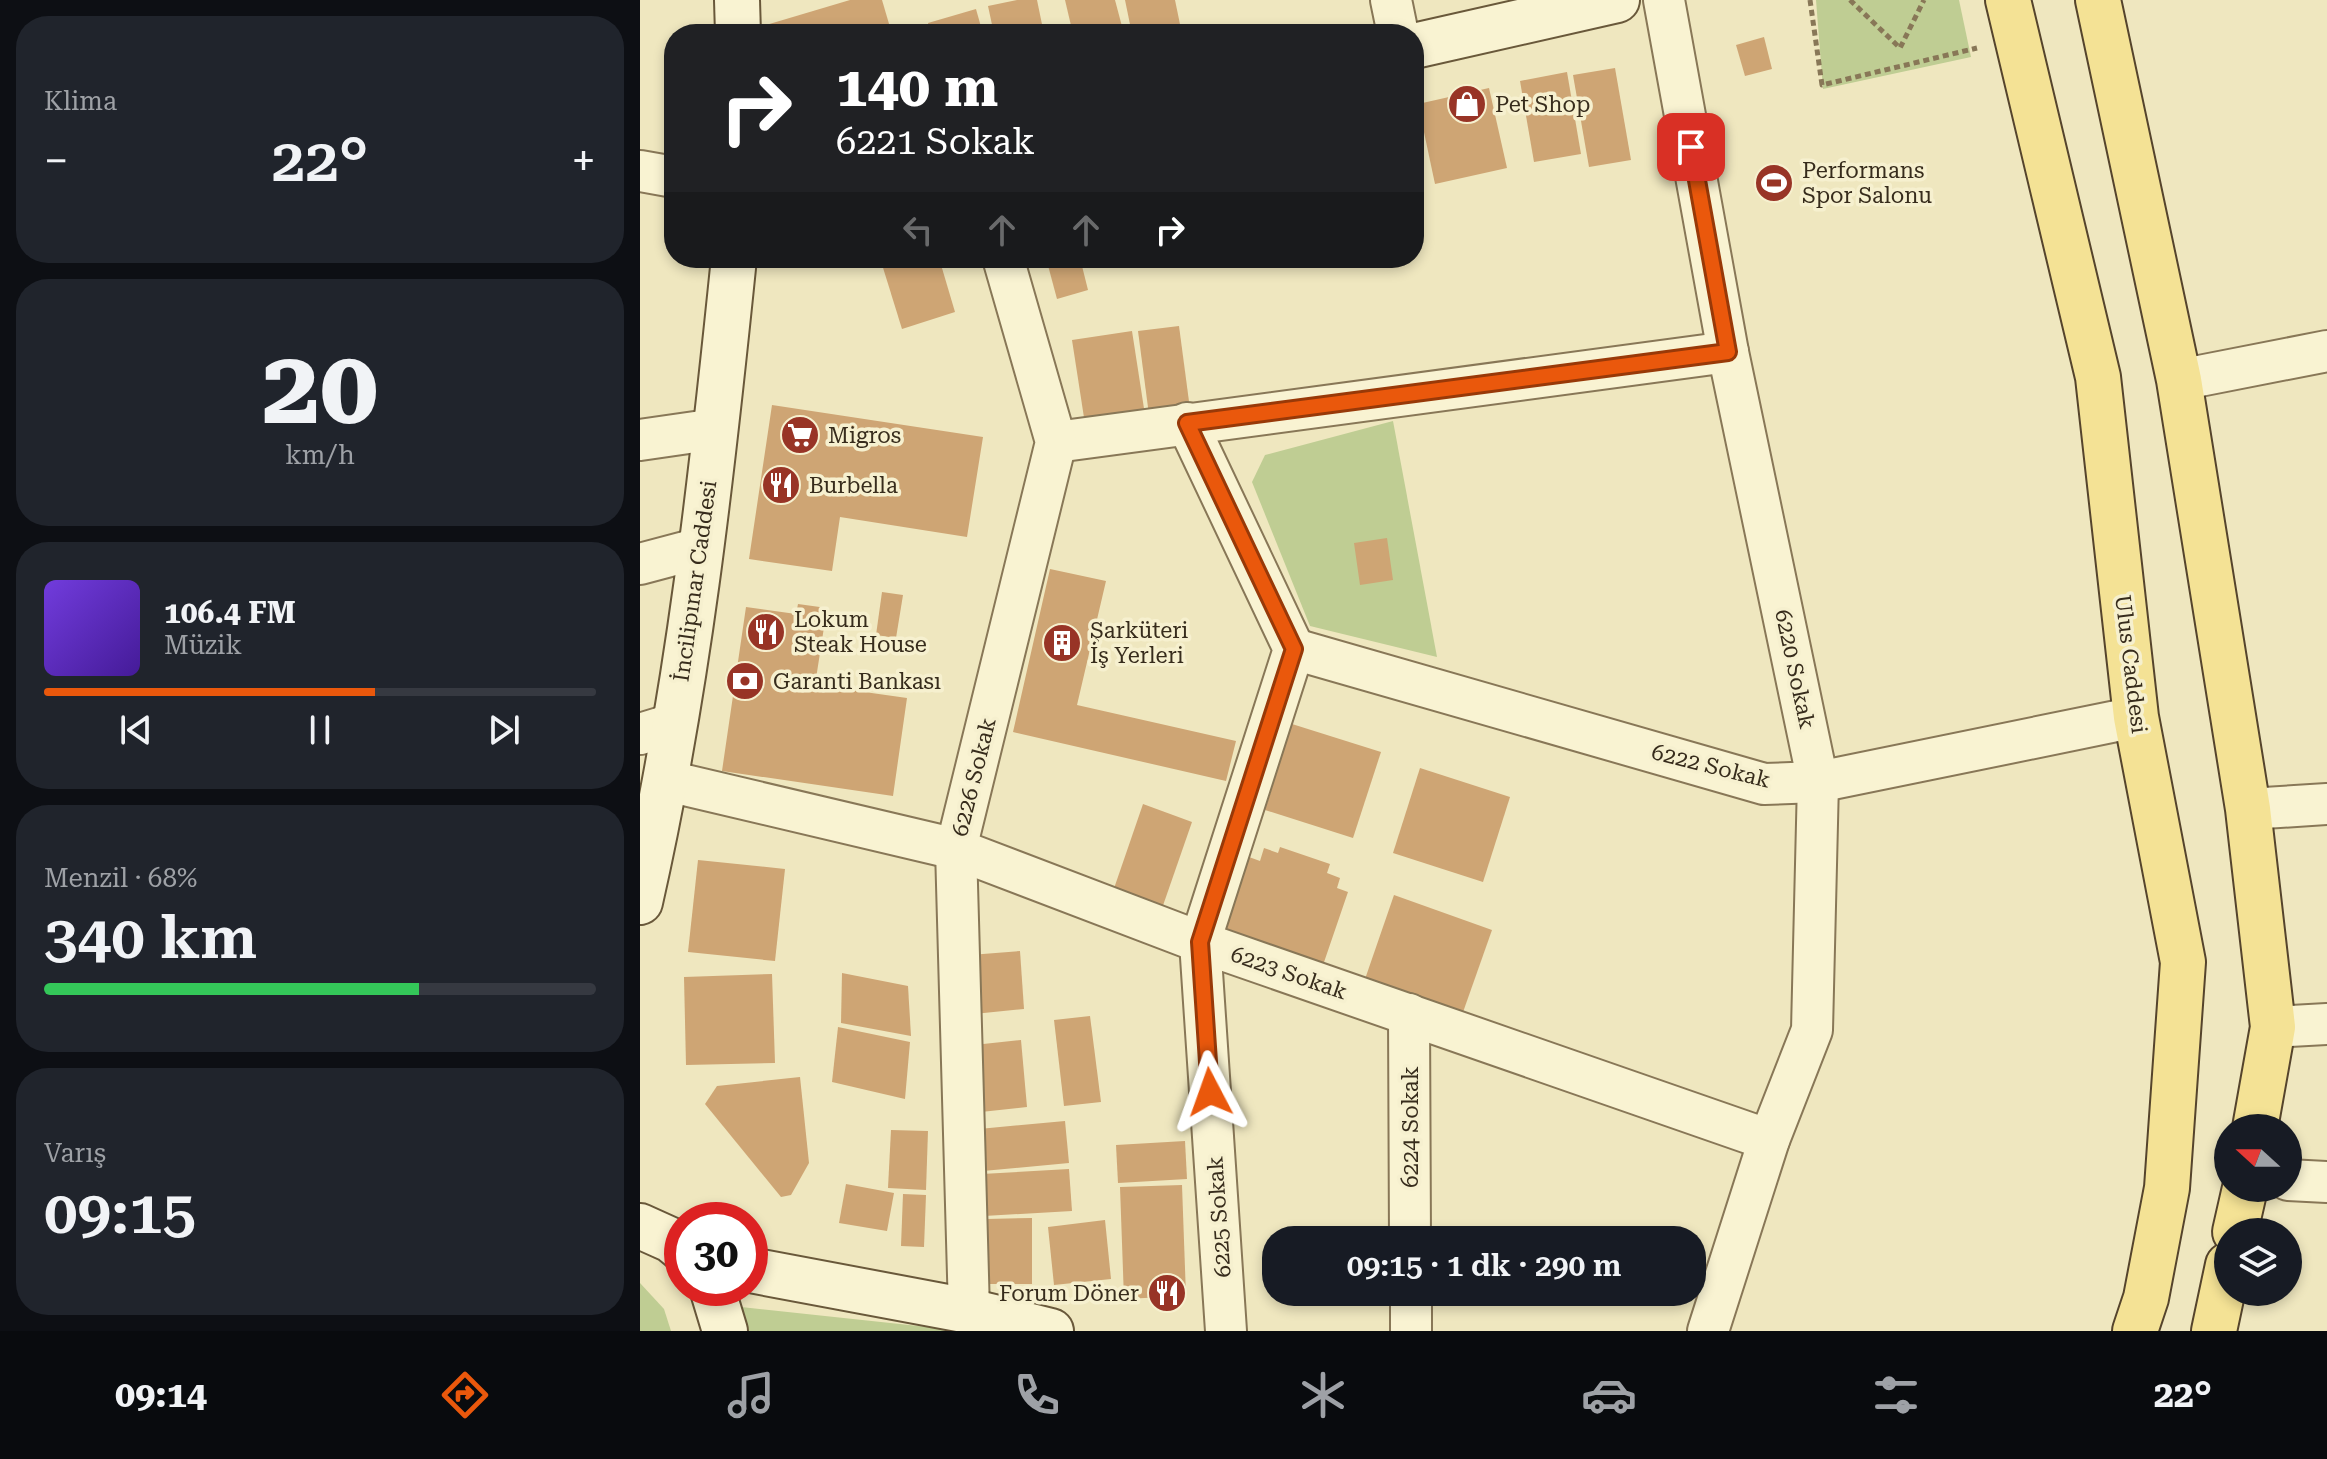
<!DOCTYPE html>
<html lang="tr">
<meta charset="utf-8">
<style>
body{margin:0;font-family:"Roboto Serif",serif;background:#20242c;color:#f1f3f6;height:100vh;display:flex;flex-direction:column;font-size:30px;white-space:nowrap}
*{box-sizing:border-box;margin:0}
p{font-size:26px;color:#9ea1a6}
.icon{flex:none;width:44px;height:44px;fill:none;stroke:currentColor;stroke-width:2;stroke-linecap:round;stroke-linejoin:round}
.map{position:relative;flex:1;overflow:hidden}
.side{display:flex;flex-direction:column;gap:16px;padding:16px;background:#0d0f14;width:640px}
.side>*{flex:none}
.guide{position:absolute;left:24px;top:24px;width:760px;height:244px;border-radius:32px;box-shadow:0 4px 12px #0003;background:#202124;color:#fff;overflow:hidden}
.needle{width:52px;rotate:291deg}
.fabs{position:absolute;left:1574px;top:1114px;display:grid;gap:16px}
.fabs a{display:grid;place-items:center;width:88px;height:88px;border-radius:50%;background:#171b24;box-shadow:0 4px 12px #0003;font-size:40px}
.speed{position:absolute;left:24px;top:1202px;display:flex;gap:16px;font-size:40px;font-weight:700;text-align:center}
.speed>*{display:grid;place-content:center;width:104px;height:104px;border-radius:50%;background:#171b24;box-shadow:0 4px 12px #0003;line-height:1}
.speed .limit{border:12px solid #d22;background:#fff;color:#111}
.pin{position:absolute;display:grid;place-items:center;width:68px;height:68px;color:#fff;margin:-34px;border-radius:16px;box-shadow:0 4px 12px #0006}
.me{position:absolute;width:88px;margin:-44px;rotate:356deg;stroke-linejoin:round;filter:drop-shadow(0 0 6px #0008)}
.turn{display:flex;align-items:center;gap:28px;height:168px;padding:0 40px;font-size:36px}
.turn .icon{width:104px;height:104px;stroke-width:2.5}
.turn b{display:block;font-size:56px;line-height:68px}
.lanes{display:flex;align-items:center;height:76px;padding:0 40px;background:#0003;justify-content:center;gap:40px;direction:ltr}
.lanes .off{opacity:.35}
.big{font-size:60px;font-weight:600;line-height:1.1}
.side .widget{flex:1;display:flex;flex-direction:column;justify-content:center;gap:12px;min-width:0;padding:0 28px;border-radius:32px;background:#20242c}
.side .dial{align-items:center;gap:0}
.dial b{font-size:104px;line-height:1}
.song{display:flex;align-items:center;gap:24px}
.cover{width:96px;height:96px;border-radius:12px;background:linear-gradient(135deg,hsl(260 70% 55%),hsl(260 70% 35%))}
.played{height:8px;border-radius:4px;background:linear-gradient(90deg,#ea580c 60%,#363941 60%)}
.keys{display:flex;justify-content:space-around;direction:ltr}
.heat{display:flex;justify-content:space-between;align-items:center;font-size:44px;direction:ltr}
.charge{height:12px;border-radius:6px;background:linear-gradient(90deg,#34c759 68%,#363941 0)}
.trip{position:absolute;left:622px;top:1226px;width:444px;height:80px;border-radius:32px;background:#171b24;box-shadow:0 4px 12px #0003;font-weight:600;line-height:80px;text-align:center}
.tabs{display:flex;height:128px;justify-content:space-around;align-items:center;background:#090b0e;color:#9ea1a6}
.tabs .icon{width:56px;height:56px}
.tabs .selected{color:#ea580c}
.tabs b{font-size:36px;color:#f1f3f6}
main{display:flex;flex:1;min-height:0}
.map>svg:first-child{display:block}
</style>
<main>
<section class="side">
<div class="widget"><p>Klima</p>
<div class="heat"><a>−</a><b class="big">22°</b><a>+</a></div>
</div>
<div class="widget dial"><b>20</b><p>km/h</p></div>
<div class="widget">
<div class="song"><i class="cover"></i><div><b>106.4 FM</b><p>Müzik</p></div></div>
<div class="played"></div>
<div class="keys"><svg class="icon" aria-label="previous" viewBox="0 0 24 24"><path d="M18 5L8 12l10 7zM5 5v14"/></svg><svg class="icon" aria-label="pause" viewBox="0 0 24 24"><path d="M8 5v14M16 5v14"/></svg><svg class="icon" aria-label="next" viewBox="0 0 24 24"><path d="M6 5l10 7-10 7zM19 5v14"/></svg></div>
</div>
<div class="widget"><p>Menzil · 68%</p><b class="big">340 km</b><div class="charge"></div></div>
<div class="widget"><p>Varış</p><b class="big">09:15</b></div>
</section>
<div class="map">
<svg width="1687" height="1331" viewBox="0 0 1687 1331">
<rect width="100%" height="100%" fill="#efe7bf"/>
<g fill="#bfcd93">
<path d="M1176,0H1319L1331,57L1183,89Z"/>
<path d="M753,421L797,657L670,626L612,482L625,455Z"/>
<path d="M0,1283L24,1309L31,1331H0Z"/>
<path d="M92,1306L325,1331H91Z"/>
</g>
<g fill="#cea574">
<path d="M210,0H242L252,34H129L126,25Z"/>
<path d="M377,0H397L404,34H354L348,6Z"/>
<path d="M425,0H475L484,34H433Z"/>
<path d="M485,0H535L542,34H492Z"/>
<path d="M336,9L343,34H291L288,23Z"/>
<path d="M1124,37L1132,69L1105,76L1096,45Z"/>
<path d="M975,68L991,160L949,167L933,75Z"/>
<path d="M927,72L941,154L894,162L880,81Z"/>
<path d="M849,88L867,168L795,184L778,104Z"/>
<path d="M240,258H299L315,312L262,329Z"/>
<path d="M406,258H440L448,290L417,299Z"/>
<path d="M539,326L550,409L509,415L498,331Z"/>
<path d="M492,331L505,415L445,424L432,340Z"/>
<path d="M132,405L343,437L327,537L200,517L192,571L109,559Z"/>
<path d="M747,538L753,580L720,585L714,543Z"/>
<path d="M410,569L466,581L437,705L596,741L586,781L373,732Z"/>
<path d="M242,592L263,595L256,638L236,635Z"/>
<path d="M158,604L187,608L175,685L267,698L253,796L82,771L106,607L156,614Z"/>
<path d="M652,724L741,752L713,838L625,810Z"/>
<path d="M780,768L870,797L843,882L753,853Z"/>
<path d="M503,804L552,822L519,917L470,900Z"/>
<path d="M640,847L690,864L687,873L700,878L697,888L708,892L682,968L583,934L609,857L620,861L624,848L638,853Z"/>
<path d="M58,860L145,869L135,961L48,952Z"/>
<path d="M754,895L852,930L822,1015L724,982Z"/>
<path d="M380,951L384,1009L334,1014L330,955Z"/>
<path d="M202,973L268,986L271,1036L201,1023Z"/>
<path d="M132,974L135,1063L46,1065L44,977Z"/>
<path d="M450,1016L461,1102L424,1106L414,1020Z"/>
<path d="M198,1027L270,1042L265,1099L192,1082Z"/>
<path d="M381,1040L387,1107L341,1112L334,1045Z"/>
<path d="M160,1077L169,1163L151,1195L141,1197L65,1104L77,1086Z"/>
<path d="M425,1121L429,1163L343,1171L339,1129Z"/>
<path d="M251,1130L288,1131L286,1190L248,1188Z"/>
<path d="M545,1141L547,1179L478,1183L476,1145Z"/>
<path d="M429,1169L432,1211L344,1216L342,1174Z"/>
<path d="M206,1184L254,1193L247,1231L199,1223Z"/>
<path d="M542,1185L546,1296L484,1299L480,1187Z"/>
<path d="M263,1194L286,1195L284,1247L261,1246Z"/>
<path d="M392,1218V1284H346V1219Z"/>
<path d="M465,1220L471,1279L414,1285L408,1227Z"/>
</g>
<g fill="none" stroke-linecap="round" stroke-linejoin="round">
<defs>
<g id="street">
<path d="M751,0L758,34"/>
<path d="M1024,0L1088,352L1178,782L1172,1030L1129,1140L1068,1331"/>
<path d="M0,171L34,177"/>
<path d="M1539,380L1687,351"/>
<path d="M547,423L654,649L560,942L586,1331"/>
<path d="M0,440L76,429"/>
<path d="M416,442L1088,352"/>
<path d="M0,564L60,548"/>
<path d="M654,649L1124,784L1178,782L1496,717"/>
<path d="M0,734L36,723"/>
<path d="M28,781L316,849L560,942L1129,1140"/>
<path d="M1608,809L1687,804"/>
<path d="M769,1014L770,1240"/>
<path d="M1633,1027L1687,1024"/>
<path d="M1648,1180L1687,1182"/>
<path d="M771,1292V1331"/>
<path d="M329,1311L316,849L416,442L363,258"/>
</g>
<g id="secondary">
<path d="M97,0L98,34"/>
<path d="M774,46L977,0"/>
<path d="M0,902C48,691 72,474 94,258"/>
<path d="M0,1226L31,1240L42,1249"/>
<path d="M110,1270L329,1311L411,1331"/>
<path d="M72,1288L85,1331"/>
</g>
<g id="primary">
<path d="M1368,0L1458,377L1496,717L1543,962L1527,1188L1506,1298L1495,1331"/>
<path d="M1458,0L1539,380L1608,809L1633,1027L1615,1128"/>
<path d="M1595,1232L1605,1188"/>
<path d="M1574,1331L1588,1265"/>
</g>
</defs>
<use href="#street" stroke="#887757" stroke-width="44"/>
<use href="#secondary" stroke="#69583a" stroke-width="48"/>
<use href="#primary" stroke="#55442c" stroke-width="48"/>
<g stroke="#887757" stroke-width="5" stroke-dasharray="6 4" stroke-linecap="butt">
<path d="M1170,0L1182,85L1337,48"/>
<path d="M1210,0L1260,48L1284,0"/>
</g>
<use href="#street" stroke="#f9f3d2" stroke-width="40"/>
<use href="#secondary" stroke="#f9f3d2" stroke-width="44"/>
<use href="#primary" stroke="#f4e295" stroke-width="44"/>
</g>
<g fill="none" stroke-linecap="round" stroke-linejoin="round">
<defs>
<path id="route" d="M570,1092L560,942L654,649L547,423L1088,352L1051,147"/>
</defs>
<use href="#route" stroke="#983908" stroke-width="20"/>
<use href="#route" stroke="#ea580c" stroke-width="14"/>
</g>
<defs>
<symbol id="shop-disc" viewBox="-11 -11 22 22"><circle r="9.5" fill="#983426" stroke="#f6f0cf"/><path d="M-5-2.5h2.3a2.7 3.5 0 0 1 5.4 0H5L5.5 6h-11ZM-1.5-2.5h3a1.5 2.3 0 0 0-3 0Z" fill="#fff"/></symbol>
<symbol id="stadium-disc" viewBox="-11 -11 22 22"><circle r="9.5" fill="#983426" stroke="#f6f0cf"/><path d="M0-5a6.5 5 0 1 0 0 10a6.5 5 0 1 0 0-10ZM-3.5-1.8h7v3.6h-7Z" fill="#fff"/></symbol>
<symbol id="supermarket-disc" viewBox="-11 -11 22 22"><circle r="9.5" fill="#983426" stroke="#f6f0cf"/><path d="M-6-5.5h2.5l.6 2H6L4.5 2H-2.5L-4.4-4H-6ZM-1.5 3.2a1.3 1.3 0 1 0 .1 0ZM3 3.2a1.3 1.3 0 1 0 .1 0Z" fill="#fff"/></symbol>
<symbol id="restaurant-disc" viewBox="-11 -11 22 22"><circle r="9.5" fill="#983426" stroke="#f6f0cf"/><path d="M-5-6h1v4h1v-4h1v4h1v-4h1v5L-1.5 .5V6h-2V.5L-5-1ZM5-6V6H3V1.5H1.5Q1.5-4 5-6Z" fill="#fff"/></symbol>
<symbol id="building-disc" viewBox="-11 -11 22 22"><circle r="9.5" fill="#983426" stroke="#f6f0cf"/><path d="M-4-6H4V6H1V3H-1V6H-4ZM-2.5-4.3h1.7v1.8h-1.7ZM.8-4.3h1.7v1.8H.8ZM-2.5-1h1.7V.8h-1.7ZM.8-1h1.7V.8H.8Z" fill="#fff"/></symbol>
<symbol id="bank-disc" viewBox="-11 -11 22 22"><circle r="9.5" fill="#983426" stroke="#f6f0cf"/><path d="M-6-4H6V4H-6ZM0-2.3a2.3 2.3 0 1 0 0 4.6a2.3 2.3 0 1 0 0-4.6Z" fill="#fff"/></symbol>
</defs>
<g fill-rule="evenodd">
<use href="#shop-disc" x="805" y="82" width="44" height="44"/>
<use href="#stadium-disc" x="1112" y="161" width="44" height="44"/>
<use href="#supermarket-disc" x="138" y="413" width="44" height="44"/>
<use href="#restaurant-disc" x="119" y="463" width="44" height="44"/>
<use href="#restaurant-disc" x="104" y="610" width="44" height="44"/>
<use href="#building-disc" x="400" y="621" width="44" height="44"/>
<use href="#bank-disc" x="83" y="659" width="44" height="44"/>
<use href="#restaurant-disc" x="505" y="1271" width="44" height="44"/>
</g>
<g text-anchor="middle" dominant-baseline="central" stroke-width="7" stroke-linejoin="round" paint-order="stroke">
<g font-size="22" fill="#372c1c" stroke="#f6f0cf" text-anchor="start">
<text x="855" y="104">Pet Shop</text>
<text x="1162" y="170">Performans<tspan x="1162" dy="25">Spor Salonu</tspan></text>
<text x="188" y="435">Migros</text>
<text x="169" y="485">Burbella</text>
<text x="154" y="619">Lokum<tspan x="154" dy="25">Steak House</tspan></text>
<text x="450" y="630">Şarküteri<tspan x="450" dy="25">İş Yerleri</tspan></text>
<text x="133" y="681">Garanti Bankası</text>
<text x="499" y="1293" text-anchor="end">Forum Döner</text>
</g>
<g font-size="22" fill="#372c1c" stroke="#f6f0cf">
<text transform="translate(55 581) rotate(-82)">İncilipınar Caddesi</text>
<text transform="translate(1491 664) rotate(83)">Ulus Caddesi</text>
<text transform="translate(1155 669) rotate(78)">6220 Sokak</text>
<text transform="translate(1071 766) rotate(14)">6222 Sokak</text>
<text transform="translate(334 777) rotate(-76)">6226 Sokak</text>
<text transform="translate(649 973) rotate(19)">6223 Sokak</text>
<text transform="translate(770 1127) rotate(-90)">6224 Sokak</text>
<text transform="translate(579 1217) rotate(-94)">6225 Sokak</text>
</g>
</g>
</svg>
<div class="fabs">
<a><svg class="needle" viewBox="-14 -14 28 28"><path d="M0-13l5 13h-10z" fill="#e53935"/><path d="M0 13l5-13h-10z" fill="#9ea1a6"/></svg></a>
<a><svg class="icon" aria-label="layers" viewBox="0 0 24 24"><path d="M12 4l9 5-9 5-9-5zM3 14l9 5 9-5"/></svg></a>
</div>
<div class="speed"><div class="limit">30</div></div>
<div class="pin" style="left:1051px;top:147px;background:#d93025"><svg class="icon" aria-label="arrive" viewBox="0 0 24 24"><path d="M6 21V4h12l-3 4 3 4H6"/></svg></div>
<svg class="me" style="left:570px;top:1092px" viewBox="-20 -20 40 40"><path d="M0-17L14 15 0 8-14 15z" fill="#ea580c" stroke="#fff" stroke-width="4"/></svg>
<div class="trip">09:15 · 1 dk · 290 m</div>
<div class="guide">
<div class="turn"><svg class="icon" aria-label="right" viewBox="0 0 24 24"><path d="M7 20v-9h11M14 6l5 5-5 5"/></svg><div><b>140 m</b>6221 Sokak</div></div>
<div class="lanes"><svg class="icon off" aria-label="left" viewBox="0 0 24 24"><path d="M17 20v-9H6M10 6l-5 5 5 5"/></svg><svg class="icon off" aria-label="ahead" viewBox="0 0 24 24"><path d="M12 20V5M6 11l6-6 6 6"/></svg><svg class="icon off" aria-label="ahead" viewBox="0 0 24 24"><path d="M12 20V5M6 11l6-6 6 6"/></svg><svg class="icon" aria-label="right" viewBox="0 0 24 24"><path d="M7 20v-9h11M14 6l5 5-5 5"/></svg></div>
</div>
</div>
</main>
<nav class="tabs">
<b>09:14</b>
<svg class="icon selected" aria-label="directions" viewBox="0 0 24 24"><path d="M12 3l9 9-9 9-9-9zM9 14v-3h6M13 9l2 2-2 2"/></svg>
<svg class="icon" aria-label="music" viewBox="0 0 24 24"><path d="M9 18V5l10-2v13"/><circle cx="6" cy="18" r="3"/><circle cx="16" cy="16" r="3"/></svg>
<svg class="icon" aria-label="phone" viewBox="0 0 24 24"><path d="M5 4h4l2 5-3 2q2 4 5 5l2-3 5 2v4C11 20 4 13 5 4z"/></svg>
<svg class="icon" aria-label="climate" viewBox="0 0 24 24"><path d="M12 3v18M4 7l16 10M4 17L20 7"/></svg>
<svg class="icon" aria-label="car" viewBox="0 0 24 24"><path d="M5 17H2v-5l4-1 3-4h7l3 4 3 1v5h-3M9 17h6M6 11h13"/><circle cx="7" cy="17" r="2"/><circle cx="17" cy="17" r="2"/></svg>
<svg class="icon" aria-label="filters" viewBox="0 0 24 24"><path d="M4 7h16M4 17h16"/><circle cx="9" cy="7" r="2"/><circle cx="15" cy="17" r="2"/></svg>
<b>22°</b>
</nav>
